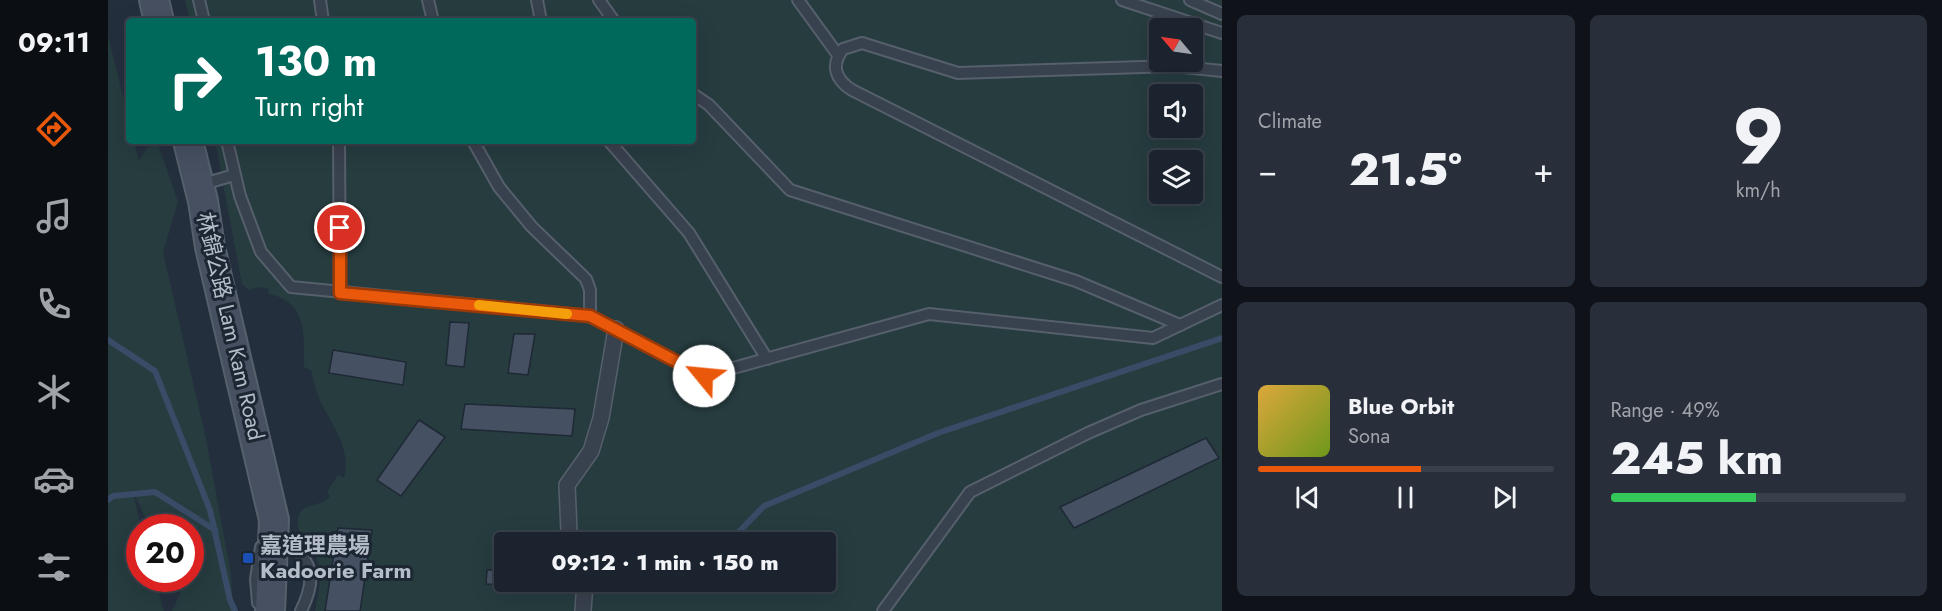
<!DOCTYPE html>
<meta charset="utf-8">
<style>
body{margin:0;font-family:Jost,"Noto Sans TC",sans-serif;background:#282f3a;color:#f1f3f6;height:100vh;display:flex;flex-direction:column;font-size:22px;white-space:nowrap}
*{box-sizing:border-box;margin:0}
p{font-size:20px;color:#a0a4aa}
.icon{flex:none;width:33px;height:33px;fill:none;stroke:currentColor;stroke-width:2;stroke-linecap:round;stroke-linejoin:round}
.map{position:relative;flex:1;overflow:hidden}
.sheet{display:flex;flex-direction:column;gap:15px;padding:15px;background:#0f1319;width:720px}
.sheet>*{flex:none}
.guide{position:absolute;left:18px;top:18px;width:570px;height:126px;border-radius:6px;box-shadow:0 6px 24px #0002,0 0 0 2px #39404a;background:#00695c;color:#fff;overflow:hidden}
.needle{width:39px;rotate:299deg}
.tools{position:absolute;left:1041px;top:18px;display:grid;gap:12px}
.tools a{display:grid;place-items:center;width:54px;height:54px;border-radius:6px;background:#1b232e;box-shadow:0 6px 24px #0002,0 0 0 2px #39404a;font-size:30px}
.speed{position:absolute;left:18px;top:514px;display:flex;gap:12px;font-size:30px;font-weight:700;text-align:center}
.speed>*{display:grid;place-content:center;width:78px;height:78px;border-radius:50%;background:#1b232e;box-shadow:0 6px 24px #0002,0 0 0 2px #39404a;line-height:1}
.speed .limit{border:9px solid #d22;background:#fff;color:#111}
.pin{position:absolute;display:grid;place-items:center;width:51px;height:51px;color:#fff;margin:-26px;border:3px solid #fff;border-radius:50%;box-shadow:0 2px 6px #0007}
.me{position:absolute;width:66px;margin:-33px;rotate:298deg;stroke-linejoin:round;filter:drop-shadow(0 0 4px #0008)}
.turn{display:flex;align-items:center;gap:21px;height:126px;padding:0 30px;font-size:27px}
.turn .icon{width:78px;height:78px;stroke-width:2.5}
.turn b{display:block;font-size:42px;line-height:51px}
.big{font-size:45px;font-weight:800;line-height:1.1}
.sheet .widget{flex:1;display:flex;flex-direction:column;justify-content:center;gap:9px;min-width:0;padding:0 21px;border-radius:9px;background:#282f3a}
.sheet .dial{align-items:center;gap:0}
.dial b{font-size:78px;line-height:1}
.song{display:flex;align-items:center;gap:18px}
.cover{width:72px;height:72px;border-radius:9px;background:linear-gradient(135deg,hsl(40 70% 55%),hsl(80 70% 35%))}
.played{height:6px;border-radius:3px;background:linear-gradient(90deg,#ea580c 55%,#39404a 55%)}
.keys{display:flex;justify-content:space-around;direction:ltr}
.heat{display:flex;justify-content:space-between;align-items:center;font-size:33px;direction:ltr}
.charge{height:9px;border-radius:4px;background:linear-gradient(90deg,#34c759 49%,#39404a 0)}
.sheet .tiles{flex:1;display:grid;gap:15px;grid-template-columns:repeat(2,1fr)}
.trip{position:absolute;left:386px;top:532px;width:342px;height:60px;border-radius:6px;background:#1b232e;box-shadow:0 6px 24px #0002,0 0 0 2px #39404a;font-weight:800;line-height:60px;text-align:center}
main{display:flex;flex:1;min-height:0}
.dock{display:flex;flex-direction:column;width:108px;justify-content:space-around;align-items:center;background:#0b0e12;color:#a0a4aa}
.dock .icon{width:42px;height:42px}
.dock .current{color:#ea580c}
.dock b{font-size:27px;color:#f1f3f6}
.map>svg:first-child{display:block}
</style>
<main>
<nav class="dock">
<b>09:11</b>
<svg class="icon current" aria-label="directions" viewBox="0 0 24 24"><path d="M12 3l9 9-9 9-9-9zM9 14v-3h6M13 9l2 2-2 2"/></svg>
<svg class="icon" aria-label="music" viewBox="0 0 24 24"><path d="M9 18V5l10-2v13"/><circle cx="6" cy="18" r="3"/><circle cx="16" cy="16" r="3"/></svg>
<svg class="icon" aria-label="phone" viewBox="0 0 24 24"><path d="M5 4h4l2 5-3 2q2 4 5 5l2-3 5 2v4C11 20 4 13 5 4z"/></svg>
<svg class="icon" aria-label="climate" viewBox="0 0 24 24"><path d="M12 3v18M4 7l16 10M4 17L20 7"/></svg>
<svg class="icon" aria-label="car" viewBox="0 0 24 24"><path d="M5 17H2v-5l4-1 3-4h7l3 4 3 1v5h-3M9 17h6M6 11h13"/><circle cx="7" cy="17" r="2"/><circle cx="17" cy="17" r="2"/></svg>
<svg class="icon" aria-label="filters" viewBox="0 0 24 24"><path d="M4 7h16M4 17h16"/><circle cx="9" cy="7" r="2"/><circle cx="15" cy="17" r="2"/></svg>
</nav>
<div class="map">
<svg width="1114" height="611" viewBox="0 0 1114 611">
<rect width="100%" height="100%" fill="#242f3e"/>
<g fill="#263c3f" fill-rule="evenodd">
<path d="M77,0H1114V611H207C212,588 216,567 203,546L205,541L191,531C185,500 205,511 222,497L219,492L230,475L236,478C244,443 220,423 209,393C206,386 205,378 203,370L196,367C196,336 200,301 160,294L161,289L151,287L141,290L134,284L107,141H585V21H82ZM1052,28H1084V62H1052ZM1052,94H1084V128H1052ZM1052,160H1084V194H1052ZM396,543H717V582H396Z"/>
<path d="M0,36L21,119V141H26L31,160L44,141H49L70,202L55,252L98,439L123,574L125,611H64L72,594L66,579H82V528H42L25,491L33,528L32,579H47L56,611H0Z"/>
</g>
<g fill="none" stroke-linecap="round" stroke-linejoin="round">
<g stroke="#394c67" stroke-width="6">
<path d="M0,340L47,371L102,510L122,600L127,611"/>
<path d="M0,500L5,496L47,492L107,530"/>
<path d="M620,543L656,506L830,433L1114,338"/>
</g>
</g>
<g fill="#455162" stroke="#1f2835" stroke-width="1.5">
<path d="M342,322L361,323L356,367L338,365Z"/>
<path d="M406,334H427L420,375L400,373Z"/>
<path d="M225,350L298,362L295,385L221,373Z"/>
<path d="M357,404L467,409L464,436L353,429Z"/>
<path d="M311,420L337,437L293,496L269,480Z"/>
<path d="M1098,438L1111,458L966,528L952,507Z"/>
<path d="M230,528L264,530L252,611H217Z"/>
<path d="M379,570H396V582H467L466,586L378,584Z"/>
<path d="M482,582H528V587L482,586Z"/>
<path d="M536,582H561V586L536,587Z"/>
</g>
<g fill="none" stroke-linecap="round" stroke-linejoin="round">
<defs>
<g id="service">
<path d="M91,0L96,21"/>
<path d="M212,0L215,21"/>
<path d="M320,0L325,21"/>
<path d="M429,0L433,21"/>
<path d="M491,0L506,21"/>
<path d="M690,0L730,55"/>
<path d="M1014,0L1114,33"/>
<path d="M1082,0L1114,14"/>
<path d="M1114,71L1066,66L850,73L754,43L735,49C722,66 728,80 744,90L1114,277"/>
<path d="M585,94L601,105L682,190L968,281L1072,325"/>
<path d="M119,141L132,196L153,252L183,287L482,316L596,376L821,314L1045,338L1114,305"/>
<path d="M231,141L232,293"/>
<path d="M365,141L391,187L424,227L478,279L482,290V316"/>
<path d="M501,141L581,233L659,359"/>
<path d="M92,185L126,175"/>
<path d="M180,540C205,564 209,578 193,611"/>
<path d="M150,603L148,579L153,547"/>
<path d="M775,611L862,492L980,433L1033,410L1114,384"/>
</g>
<g id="pedestrian">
<path d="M467,543L461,532L459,485L483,451L493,418L508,329"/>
<path d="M475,611L477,582"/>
</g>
<g id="secondary">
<path d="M46,0L51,21"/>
<path d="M80,141L95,201L102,247L166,520L162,611"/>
</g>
</defs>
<use href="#service" stroke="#565f6c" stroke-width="14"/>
<use href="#pedestrian" stroke="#565f6c" stroke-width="18"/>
<use href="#secondary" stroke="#565f6c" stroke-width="32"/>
<use href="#service" stroke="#38414e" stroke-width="10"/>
<use href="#pedestrian" stroke="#38414e" stroke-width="15"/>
<use href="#secondary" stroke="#465061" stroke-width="28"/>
</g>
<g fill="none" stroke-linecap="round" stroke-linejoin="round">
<defs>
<path id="route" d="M232,228V293L482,316L596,376"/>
</defs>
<use href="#route" stroke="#983908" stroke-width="15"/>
<use href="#route" stroke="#ea580c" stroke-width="10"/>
<path stroke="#f59e0b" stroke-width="10" d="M371,305L459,314"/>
</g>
<rect fill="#1a4fb4" stroke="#1d2633" stroke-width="2" x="134" y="552" width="12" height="12" rx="3"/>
<g text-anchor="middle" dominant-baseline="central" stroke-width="6" stroke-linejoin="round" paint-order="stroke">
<g font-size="22" fill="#b4bcc9" stroke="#1d2633">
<text transform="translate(123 326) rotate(77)">林錦公路 Lam Kam Road</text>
</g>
<g font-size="22" font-weight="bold" fill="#b4bcc9" stroke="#1d2633" text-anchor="start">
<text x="152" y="545">嘉道理農場<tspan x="152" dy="25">Kadoorie Farm</tspan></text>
</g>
</g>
</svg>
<div class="tools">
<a><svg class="needle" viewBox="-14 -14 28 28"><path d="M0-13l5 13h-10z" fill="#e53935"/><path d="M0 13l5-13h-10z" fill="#a0a4aa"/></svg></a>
<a><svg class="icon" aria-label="sound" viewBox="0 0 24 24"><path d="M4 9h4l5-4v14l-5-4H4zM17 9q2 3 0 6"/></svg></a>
<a><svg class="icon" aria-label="layers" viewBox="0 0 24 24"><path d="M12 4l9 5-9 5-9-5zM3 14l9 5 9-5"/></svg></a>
</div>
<div class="speed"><div class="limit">20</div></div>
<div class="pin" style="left:232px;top:228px;background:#d93025"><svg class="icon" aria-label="arrive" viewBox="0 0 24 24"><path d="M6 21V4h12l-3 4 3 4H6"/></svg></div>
<svg class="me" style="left:596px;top:376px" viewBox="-20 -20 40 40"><circle r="19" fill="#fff"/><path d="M0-13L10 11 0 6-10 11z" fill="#ea580c"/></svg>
<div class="trip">09:12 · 1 min · 150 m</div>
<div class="guide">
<div class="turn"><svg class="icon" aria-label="right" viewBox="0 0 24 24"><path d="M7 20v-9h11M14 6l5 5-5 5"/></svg><div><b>130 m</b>Turn right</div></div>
</div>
</div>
<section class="sheet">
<div class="tiles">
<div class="widget"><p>Climate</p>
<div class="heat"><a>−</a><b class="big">21.5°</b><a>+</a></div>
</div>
<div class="widget dial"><b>9</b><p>km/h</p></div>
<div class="widget">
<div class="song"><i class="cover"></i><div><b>Blue Orbit</b><p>Sona</p></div></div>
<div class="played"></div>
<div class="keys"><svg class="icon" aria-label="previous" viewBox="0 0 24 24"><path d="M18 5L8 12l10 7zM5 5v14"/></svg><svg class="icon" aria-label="pause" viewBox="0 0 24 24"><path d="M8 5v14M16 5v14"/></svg><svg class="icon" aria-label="next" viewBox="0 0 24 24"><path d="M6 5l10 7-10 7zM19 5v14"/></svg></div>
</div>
<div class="widget"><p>Range · 49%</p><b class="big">245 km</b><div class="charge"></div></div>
</div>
</section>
</main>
